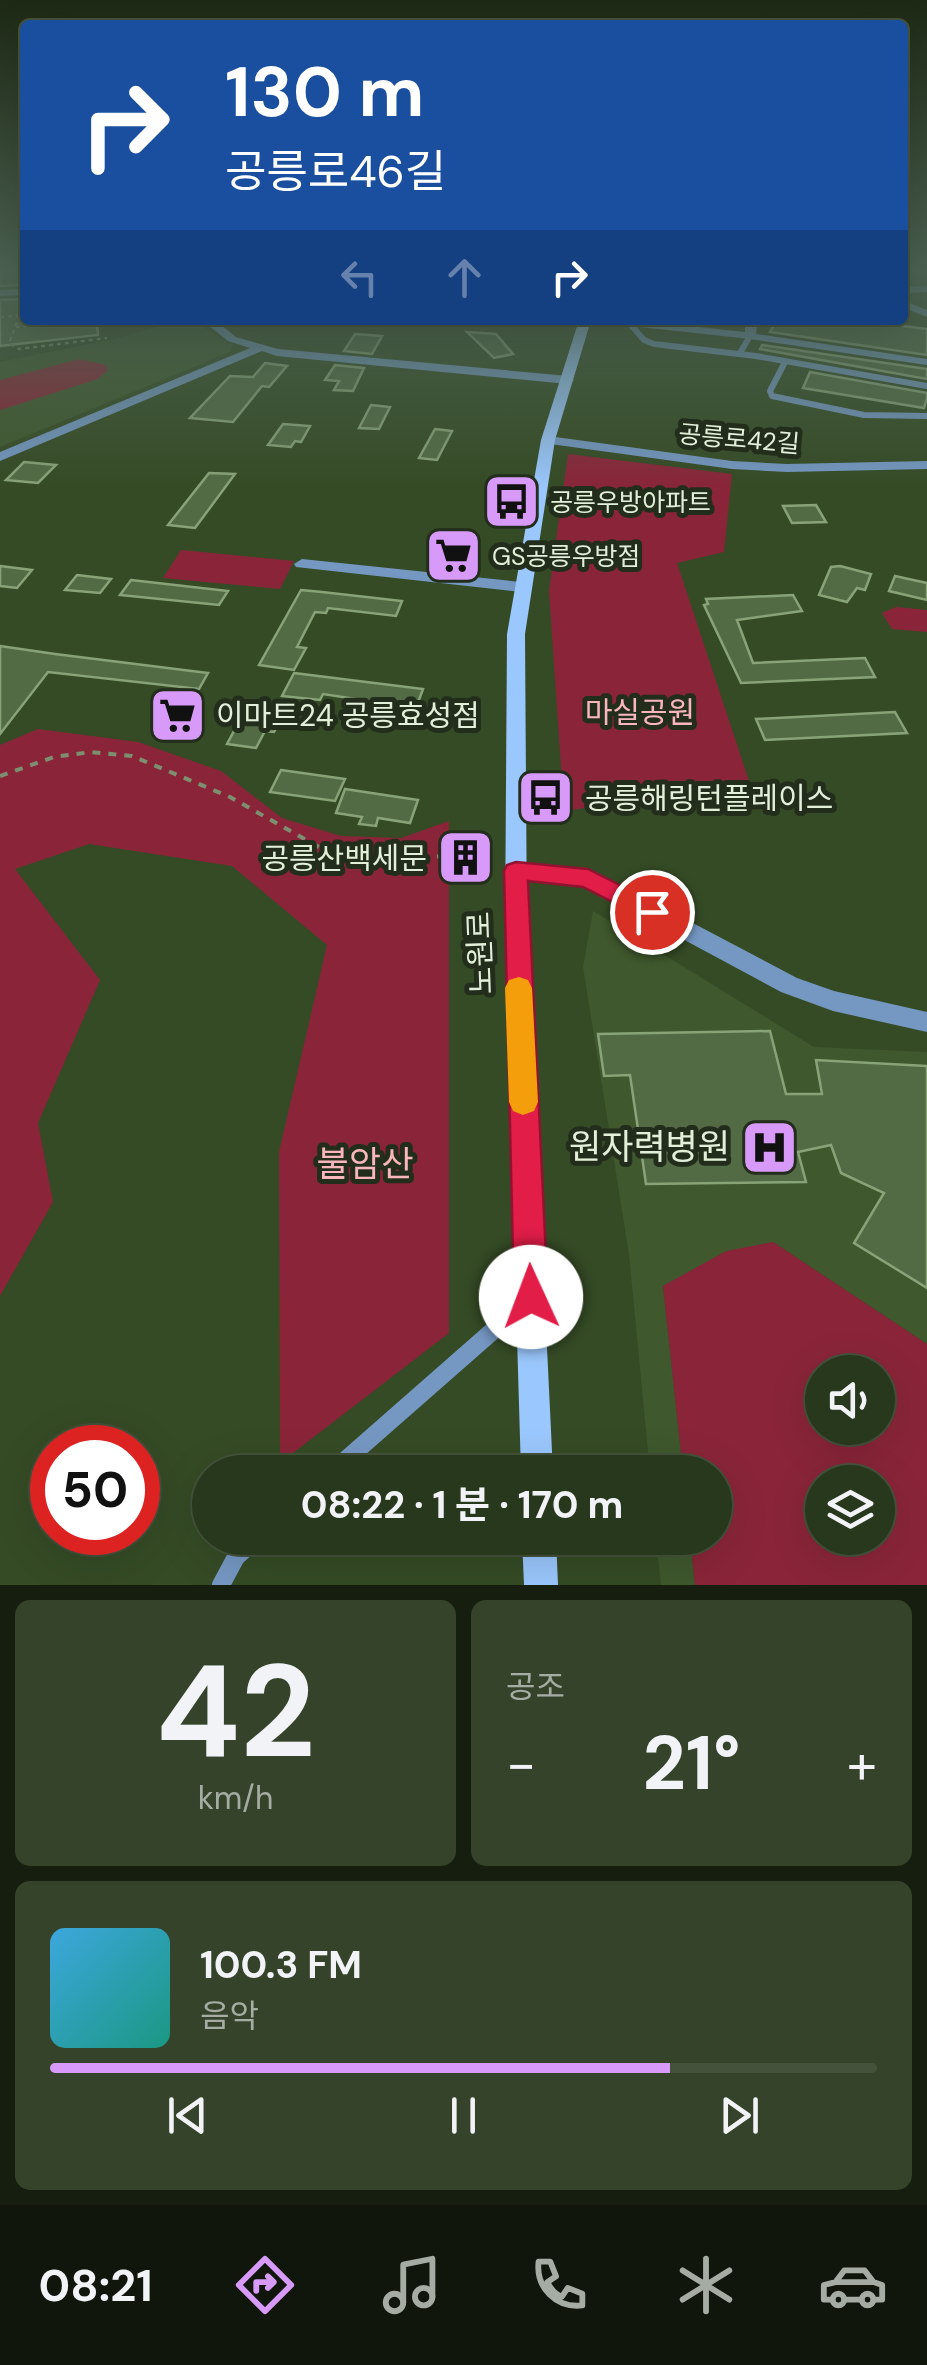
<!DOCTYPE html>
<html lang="ko">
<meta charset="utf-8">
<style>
body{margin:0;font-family:"DM Sans","Noto Sans KR",sans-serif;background:#344329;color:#f1f3f6;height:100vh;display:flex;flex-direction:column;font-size:38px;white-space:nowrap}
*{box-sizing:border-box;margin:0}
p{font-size:32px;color:#a5aca3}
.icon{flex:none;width:55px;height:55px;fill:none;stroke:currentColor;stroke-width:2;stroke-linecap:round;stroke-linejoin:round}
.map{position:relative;height:1585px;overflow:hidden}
.side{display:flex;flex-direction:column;gap:15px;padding:15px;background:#161f0f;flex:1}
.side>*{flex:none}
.guide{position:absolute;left:20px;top:20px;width:888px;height:305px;border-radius:10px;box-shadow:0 10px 40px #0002,0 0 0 2px #44523b;background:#1a4fa0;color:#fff;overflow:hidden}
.fabs{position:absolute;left:805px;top:1355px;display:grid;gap:20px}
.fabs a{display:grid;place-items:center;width:90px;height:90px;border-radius:50%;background:#28381c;box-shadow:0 10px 40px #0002,0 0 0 2px #44523b;font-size:50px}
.speed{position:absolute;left:30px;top:1425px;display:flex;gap:20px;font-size:50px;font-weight:700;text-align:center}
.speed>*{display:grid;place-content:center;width:130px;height:130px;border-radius:50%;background:#28381c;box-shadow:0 10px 40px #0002,0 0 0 2px #44523b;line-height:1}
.speed .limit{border:15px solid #d22;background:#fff;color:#111}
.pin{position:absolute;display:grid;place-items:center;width:85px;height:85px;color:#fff;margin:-42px;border:5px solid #fff;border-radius:50%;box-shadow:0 2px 10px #0007}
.me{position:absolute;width:110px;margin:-55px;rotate:358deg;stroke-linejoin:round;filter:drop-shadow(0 0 8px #0008)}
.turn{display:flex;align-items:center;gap:35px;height:210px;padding:0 40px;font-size:45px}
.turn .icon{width:130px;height:130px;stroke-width:2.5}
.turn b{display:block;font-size:70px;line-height:85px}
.lanes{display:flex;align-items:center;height:95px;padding:0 40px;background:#0003;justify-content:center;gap:50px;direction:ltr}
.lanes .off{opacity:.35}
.big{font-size:75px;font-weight:700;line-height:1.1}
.side .tile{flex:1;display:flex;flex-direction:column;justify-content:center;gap:15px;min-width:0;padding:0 35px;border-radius:15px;background:#344329}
.side .dial{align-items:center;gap:0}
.dial b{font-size:130px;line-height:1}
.song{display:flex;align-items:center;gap:30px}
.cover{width:120px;height:120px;border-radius:15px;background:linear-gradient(135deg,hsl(200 70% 55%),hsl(170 70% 35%))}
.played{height:10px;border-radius:5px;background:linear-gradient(90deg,#d89af8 75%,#44523b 75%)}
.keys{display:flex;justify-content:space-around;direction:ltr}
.heat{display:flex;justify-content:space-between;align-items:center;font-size:55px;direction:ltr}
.side .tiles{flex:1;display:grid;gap:15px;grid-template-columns:1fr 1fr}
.tile:last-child{grid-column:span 2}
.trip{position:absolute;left:192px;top:1455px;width:540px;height:100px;border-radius:50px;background:#28381c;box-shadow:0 10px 40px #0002,0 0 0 2px #44523b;font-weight:700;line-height:100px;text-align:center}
.tabs{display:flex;height:160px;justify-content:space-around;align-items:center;background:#10160b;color:#a5aca3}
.tabs .icon{width:70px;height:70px}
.tabs .active{color:#d89af8}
.tabs b{font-size:45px;color:#f1f3f6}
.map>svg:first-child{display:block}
</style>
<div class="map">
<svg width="927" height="1585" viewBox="0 0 927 1585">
<rect width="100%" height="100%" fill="#354b25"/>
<g fill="#3f582d">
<path d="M182,320H191L233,345L230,352L0,447V362L114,339Z"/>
<path d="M593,911L814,1047L927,1052V1344L773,1242L663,1287L683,1472H650L629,1254L583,967Z"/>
<path d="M656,1538H690L695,1585H661Z"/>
</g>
<g fill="#8a2539" fill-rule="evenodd">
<path d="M79,359L106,365L108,370L98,379L0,410V380Z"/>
<path d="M568,454L732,474L724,552L677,563L750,784L564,811L549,591Z"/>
<path d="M181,550L294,561L280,589L163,578Z"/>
<path d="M896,607L927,610V632L892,629L882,613Z"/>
<path d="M38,729L138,742L221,771L282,818L341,836L401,838L449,821V1333L280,1463L279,1152L327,945L232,866L89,844L15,869L100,980L38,1123L53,1202L0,1296V745Z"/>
<path d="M773,1242L927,1344V1585H695L690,1538H715V1472H683L663,1286L726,1251ZM878,1372V1428H822V1372ZM878,1482V1538H822V1482Z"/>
</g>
<g fill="#536b44" stroke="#89a379" stroke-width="2.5">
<path d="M0,268H25V285L0,286Z"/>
<path d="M25,299V320H97L98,335L0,346V300Z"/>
<path d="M777,320H856L927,329V355L770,332Z"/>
<path d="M467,332L496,334L513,354L494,358Z"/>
<path d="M355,334L382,336L372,354L344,351Z"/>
<path d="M762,345L927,369V379L760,349Z"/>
<path d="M265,363L287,366L269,387L262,386L233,422L190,418L230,376L253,377Z"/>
<path d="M335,365L364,368L353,391L334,390L339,381L325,380Z"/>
<path d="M810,372L927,393V398L924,408L803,388Z"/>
<path d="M371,405L390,407L379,429L359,428Z"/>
<path d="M283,424L310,426L301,442L295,441L291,447L268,445Z"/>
<path d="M435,429L452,431L437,460L419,458Z"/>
<path d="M24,462L56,465L38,483L6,480Z"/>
<path d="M209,473L235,474L195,528L168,525Z"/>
<path d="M816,505L826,522L792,523L783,506Z"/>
<path d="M0,566L32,570L17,588L0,586Z"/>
<path d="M840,566L871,574L865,590L857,588L847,602L819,595L831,567Z"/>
<path d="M77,575L111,579L100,593L65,590Z"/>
<path d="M895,576L927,583V600L889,591Z"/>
<path d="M131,580L228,591L219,605L120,595Z"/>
<path d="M301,590L322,592L402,601L396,616L328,608L326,613L315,612L297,647L306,648L294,670L259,665Z"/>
<path d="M793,595L802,611L737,620L753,663L865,658L875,677L741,683L704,605L708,604L706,599Z"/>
<path d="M0,646L55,654L208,673L199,689L48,672L0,734Z"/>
<path d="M294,673L423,689L416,708L323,694L320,700L282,696Z"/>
<path d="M250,701L287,706L274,732L265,731L256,748L227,744Z"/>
<path d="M895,712L907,733L765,740L756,719Z"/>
<path d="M281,770L345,779L335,801L270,792Z"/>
<path d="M345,789L418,800L410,823L378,818L376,826L359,824L362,817L336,813Z"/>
<path d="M770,1031L786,1094H822L816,1060L927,1066V1288L854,1243L884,1193L841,1173L831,1145L798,1152L806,1182L646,1184L630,1075L604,1076L598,1034Z"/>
</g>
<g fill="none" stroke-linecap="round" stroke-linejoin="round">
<g stroke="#7d8f70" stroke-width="2.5" stroke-dasharray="4 4" stroke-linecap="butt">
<path d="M20,315L9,343L19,349L107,338"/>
<path d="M0,317L25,315"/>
<path d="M16,327L91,320"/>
</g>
<path stroke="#7d8f70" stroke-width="4" stroke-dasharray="8 8" stroke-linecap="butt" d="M0,776L54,757L91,752L132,756L230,797L326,851L368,859L450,856L470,848"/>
<g stroke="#7598c3" stroke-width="6">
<path d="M631,325L644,340L654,344L756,356L927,386"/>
<path d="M740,353L750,336L927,362"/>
<path d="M785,362L770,391L772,396L864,415L927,416"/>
</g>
<g stroke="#7598c3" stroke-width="18">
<path d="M332,1472L528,1300"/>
<path d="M221,1585L236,1557L257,1538"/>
</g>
<g fill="#7598c3" fill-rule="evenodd">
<path d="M927,286V292L902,293V287Z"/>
<path d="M25,289V295L0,296V290Z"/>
<path d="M902,300L927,310V317L902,307Z"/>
<path d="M202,320H215L236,337L278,349L568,376L574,380L568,384L277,356L262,351L0,461V452L250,348L228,341Z"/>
<path d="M598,320H635L745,332V320H757L756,336L750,339L604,323Z"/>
<path d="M548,436L732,461L787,464L927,461V469L787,472L732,469L543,443V437Z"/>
<path d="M302,559L521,582L529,587L521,592L296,567L294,564Z"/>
</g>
<path fill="#7598c3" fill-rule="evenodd" d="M516,863L596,872L797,978L834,991L927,1012V1032L833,1011L781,992L584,886L508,877L505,871L508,865Z"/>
<g fill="#9ac7fd" fill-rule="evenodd">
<path d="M579,320H591L555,440L525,634L527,932L553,1472H521L505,932L507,634L541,440Z"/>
<path d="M522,1538H556L558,1585H524Z"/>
</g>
</g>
<linearGradient id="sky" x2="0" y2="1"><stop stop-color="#1d2914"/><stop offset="0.55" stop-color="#4b6151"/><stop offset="1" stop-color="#4b6151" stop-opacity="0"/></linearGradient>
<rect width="927" height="490" fill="url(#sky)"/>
<path fill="#e11d48" stroke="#92132f" stroke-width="2.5" d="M516,862L588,869L661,906L665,912L661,919L652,922L583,887L528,881L548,1297L543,1309L531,1314L519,1309L514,1297L504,871L507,865Z"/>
<path fill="#f59e0b" d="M519,977L528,980L532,988L538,1102L534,1111L523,1115L513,1111L509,1102L505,988L509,980Z"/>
<defs>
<symbol id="bus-square" viewBox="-11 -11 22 22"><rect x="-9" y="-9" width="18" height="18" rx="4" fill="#d89af8" stroke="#232d1c"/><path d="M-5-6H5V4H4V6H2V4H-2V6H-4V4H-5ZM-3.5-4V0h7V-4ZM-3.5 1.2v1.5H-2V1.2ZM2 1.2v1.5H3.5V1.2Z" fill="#111"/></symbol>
<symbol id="supermarket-square" viewBox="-11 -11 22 22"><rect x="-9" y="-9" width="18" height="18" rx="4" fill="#d89af8" stroke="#232d1c"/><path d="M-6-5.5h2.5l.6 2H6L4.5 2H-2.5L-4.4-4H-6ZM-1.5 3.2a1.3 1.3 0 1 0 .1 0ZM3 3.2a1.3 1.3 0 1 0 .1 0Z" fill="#111"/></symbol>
<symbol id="building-square" viewBox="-11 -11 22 22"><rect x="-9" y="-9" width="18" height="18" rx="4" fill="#d89af8" stroke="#232d1c"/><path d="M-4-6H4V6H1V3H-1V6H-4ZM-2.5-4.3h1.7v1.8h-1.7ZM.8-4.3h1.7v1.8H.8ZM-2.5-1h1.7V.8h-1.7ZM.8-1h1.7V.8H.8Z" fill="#111"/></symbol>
<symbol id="hospital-square" viewBox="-11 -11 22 22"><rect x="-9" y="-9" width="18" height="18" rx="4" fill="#d89af8" stroke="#232d1c"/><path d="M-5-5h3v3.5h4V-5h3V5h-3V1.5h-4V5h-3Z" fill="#111"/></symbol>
</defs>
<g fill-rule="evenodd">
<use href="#bus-square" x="480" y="470" width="63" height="63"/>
<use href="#supermarket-square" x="422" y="524" width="63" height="63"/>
<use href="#supermarket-square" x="146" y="684" width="63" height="63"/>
<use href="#bus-square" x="514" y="766" width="63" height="63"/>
<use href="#building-square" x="434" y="826" width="63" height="63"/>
<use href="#hospital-square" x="738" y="1116" width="63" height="63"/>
</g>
<g text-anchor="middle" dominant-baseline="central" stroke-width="10" stroke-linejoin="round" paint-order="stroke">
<g font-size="25" fill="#e2f0d9" stroke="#232d1c">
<text transform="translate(739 439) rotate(5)">공릉로42길</text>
</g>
<g font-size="25" fill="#e2f0d9" stroke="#232d1c" text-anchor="start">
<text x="550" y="502">공릉우방아파트</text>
<text x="492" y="556">GS공릉우방점</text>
</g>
<g font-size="30" fill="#f9b6bb" stroke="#232d1c">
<text x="640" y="712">마실공원</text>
</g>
<g font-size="30" fill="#e2f0d9" stroke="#232d1c" text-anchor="start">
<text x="216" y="715">이마트24 공릉효성점</text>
<text x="585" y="798">공릉해링턴플레이스</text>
<text x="427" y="858" text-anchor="end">공릉산백세문</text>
</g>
<g font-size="30" fill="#e2f0d9" stroke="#232d1c">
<text transform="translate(480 953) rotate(-92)">노원로</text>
</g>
<g font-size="35" fill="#e2f0d9" stroke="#232d1c" text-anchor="end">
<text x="730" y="1147">원자력병원</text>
</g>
<g font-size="35" fill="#f9b6bb" stroke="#232d1c">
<text x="365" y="1164">불암산</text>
</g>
</g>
</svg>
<div class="fabs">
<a><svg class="icon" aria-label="sound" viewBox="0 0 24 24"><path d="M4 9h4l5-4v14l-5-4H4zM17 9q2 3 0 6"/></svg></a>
<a><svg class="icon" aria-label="layers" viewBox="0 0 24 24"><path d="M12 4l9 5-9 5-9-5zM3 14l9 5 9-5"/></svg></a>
</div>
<div class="speed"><div class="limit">50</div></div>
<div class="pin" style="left:652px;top:912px;background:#d93025"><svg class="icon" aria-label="arrive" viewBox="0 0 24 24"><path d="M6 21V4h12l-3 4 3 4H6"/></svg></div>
<svg class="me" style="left:531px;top:1297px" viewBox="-20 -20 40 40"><circle r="19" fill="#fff"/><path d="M0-13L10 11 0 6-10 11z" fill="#e11d48"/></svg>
<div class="trip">08:22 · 1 분 · 170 m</div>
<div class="guide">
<div class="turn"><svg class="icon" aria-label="right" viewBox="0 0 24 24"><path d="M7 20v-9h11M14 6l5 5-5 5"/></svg><div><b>130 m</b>공릉로46길</div></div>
<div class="lanes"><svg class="icon off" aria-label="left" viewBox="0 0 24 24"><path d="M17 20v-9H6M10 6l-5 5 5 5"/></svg><svg class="icon off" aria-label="ahead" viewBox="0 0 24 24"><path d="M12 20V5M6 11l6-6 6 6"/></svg><svg class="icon" aria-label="right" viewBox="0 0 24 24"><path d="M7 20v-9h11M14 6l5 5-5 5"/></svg></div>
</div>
</div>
<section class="side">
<div class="tiles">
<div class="tile dial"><b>42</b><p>km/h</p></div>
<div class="tile"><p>공조</p>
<div class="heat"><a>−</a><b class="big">21°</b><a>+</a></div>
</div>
<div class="tile">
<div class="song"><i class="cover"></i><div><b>100.3 FM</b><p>음악</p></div></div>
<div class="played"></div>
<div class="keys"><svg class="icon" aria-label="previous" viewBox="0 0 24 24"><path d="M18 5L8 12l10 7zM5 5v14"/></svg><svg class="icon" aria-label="pause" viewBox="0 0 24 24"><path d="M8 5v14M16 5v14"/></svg><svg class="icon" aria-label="next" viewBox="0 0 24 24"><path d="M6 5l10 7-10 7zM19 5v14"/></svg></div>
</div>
</div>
</section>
<nav class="tabs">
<b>08:21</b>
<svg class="icon active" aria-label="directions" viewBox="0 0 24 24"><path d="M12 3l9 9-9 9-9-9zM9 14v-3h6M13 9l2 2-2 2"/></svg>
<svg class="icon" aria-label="music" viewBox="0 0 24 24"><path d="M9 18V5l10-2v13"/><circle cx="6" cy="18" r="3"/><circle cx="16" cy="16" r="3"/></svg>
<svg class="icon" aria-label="phone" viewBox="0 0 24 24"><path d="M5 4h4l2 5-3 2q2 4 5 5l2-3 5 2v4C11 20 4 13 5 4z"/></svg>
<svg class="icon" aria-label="climate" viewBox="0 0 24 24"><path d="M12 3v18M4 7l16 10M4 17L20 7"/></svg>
<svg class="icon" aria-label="car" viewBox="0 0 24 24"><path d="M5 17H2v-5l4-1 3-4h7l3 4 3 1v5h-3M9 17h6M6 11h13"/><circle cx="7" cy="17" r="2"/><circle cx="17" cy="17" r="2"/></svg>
</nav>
